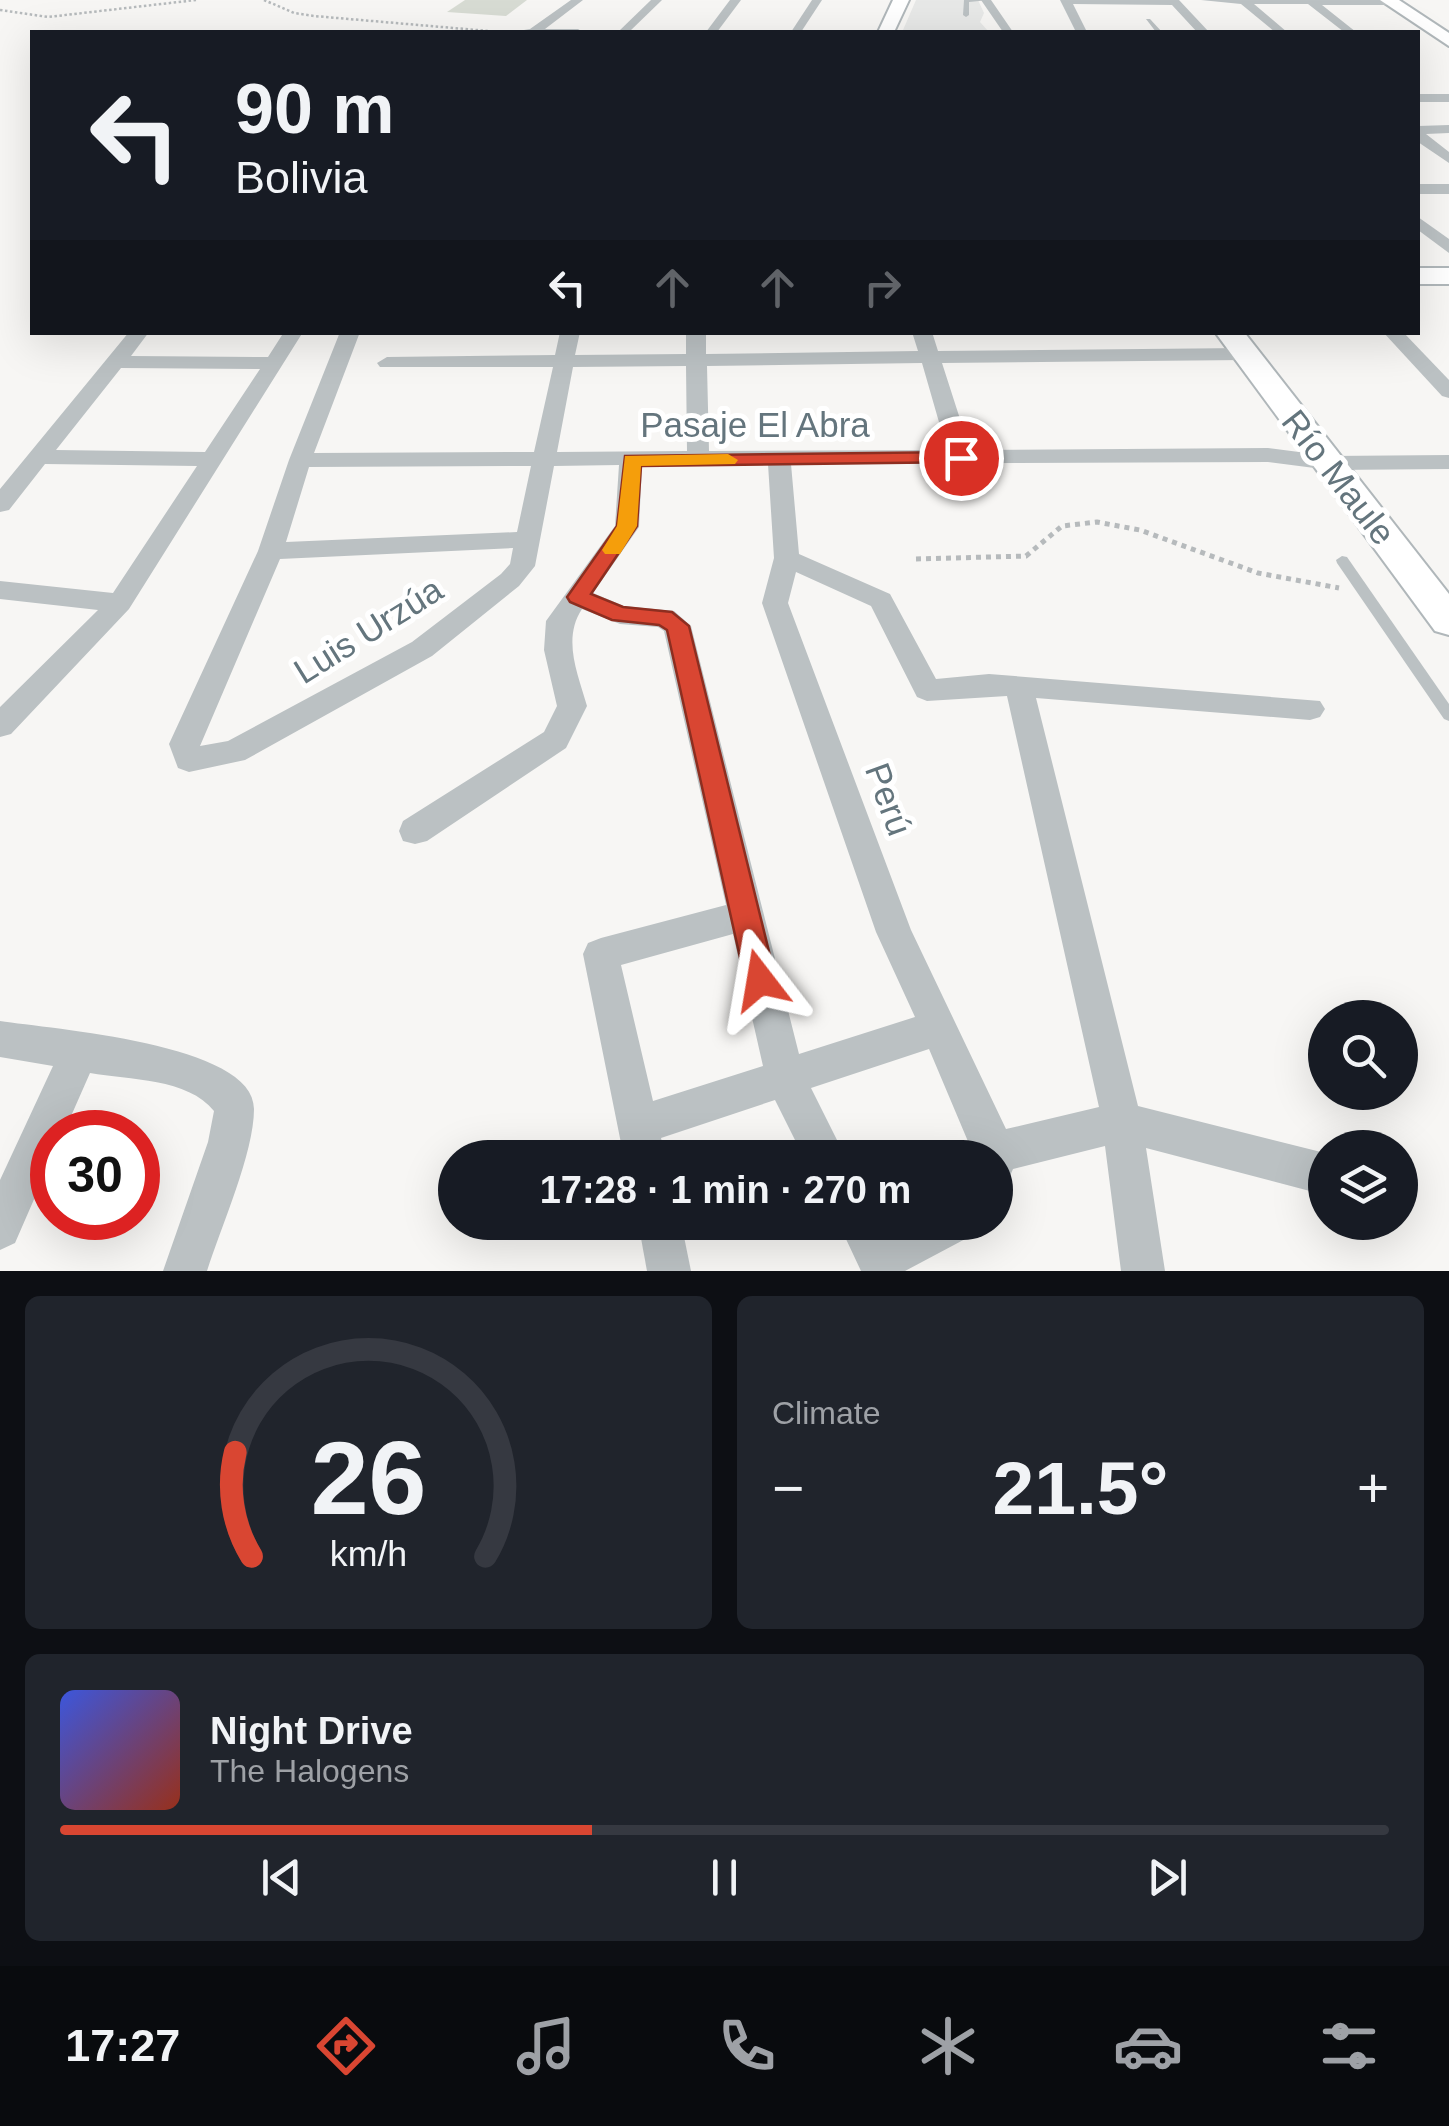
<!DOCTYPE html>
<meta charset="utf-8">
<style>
body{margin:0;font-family:Helvetica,sans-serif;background:#20242c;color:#f1f3f6;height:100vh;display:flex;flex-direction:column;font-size:38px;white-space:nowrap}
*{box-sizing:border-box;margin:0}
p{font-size:32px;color:#9ea1a6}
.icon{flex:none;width:55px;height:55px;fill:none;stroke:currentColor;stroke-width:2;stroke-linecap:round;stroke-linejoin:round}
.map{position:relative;height:1271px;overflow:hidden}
.drawer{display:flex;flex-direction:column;gap:25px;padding:25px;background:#0d0f14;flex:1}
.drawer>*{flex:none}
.guide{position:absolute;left:30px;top:30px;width:1390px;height:305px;border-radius:0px;box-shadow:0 10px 40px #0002;background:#171b24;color:#f1f3f6;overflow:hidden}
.fabs{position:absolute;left:1308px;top:1000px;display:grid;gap:20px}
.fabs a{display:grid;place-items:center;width:110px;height:110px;border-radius:50%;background:#171b24;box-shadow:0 10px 40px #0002;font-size:50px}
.speed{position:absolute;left:30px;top:1110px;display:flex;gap:20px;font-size:50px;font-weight:700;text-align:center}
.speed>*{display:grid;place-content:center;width:130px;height:130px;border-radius:50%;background:#171b24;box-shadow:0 10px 40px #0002;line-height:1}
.speed .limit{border:15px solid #d22;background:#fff;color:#111}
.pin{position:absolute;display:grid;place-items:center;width:85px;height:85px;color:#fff;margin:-42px;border:5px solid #fff;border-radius:50%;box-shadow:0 2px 10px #0007}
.me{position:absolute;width:110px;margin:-55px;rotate:346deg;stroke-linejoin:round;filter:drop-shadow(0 0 8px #0008)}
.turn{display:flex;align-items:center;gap:35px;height:210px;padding:0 40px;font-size:45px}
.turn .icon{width:130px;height:130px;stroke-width:2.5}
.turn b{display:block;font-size:70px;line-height:85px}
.lanes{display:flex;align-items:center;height:95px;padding:0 40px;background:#0003;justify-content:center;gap:50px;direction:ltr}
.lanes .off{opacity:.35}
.big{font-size:75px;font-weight:700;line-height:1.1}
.drawer .tile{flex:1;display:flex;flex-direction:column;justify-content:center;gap:15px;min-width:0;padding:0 35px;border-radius:15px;background:#20242c}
.drawer .dial{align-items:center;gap:0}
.dial svg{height:260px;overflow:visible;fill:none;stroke:#363941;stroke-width:7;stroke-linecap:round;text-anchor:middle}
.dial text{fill:#f1f3f6;stroke:none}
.song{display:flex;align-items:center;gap:30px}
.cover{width:120px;height:120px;border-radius:15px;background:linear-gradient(135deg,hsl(230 70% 55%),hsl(10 70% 35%))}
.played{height:10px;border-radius:5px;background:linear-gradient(90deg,#d94632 40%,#363941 40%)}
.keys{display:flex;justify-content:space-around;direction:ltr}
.heat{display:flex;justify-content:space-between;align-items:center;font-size:55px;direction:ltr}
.drawer .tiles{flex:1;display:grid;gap:25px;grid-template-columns:1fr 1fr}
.tile:last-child{grid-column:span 2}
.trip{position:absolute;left:438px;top:1140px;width:575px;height:100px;border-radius:50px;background:#171b24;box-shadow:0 10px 40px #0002;font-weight:700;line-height:100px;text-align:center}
.tabs{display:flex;height:160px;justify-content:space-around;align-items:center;background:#090b0e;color:#9ea1a6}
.tabs .icon{width:70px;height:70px}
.tabs .selected{color:#d94632}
.tabs b{font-size:45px;color:#f1f3f6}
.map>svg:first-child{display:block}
</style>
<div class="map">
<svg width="1449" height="1271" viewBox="0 0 1449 1271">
<rect width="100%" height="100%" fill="#f7f6f4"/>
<path fill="#e7e8e7" d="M916,0H978L984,13L980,22L988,31L903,30Z"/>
<path fill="#d7dbd3" d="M465,0H527L506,16L447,12Z"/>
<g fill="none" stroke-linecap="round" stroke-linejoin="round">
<defs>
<g id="secondary">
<path d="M893,0H909L894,32H878Z"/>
<path d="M1380,0H1399L1449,33V46Z"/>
<rect x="1418" y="268" width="31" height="16"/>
<path d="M1215,332H1244L1449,594V635L1435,631Z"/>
</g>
</defs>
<use href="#secondary" stroke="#b0b7ba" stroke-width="4"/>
<g stroke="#b6babc" stroke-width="2.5" stroke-dasharray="2.5 2.5" stroke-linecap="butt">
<path d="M264,0L294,13L314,16L500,32"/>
<path d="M0,10L48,17L196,0"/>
</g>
<path stroke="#b6babc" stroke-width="5" stroke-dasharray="5 5" stroke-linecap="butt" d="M916,559L1026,556L1062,526L1097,522L1140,530L1258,573L1339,588"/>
<g fill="#bbc1c3" fill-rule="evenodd">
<path d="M964,0H989L969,2V15L966,17L963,15Z"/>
<path d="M1146,19H1150L1162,32H1156Z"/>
<path d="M1342,556L1347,557L1449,704V721L1444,719L1337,563L1336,560Z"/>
</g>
<g fill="#bbc1c3" fill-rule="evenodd">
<path d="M571,0H583L545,29H578L583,32H512L530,29Z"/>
<path d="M651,0H662L629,32H618Z"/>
<path d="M730,0H741L717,32H706Z"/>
<path d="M812,0H822L801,32H791Z"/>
<path d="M981,0H991L1013,32H1003Z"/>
<path d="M1060,0H1179L1209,32H1197L1172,5L1073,4L1087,32H1076Z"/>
<path d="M1201,0H1395L1396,2L1391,5H1322L1356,32H1344L1308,4H1254L1287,32H1275L1241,4Z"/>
<rect x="1418" y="94" width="31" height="8"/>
<path d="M1449,125V133L1426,134L1449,152V163L1418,142V126Z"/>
<rect x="1418" y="184" width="31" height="10"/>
<path d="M1418,217L1449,239V253L1418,230Z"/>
<path d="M129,332H149L131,356L268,357L284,332H303L129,609L11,734L0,737V707L98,610L0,599V581L113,593L197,466L45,464L9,510L0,512V489ZM121,368L260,369L205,452L56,450Z"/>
<path d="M340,332H360L314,453L534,452L553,367H380L377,363L387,357L555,355L560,332H580L575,355L686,354V332H706V354L918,351L912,332H932L938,351L1244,348L1254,354L1244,360L942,363L970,450L1268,448L1330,456L1449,455V469L1330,470L1268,462L791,464L799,554L890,594L936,679L989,674L1320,701L1325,709L1320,717L1310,720L1036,698L1138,1106L1325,1153V1195L1146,1148L1165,1271H1121L1105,1146L1013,1169L1010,1176L995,1182V1158H975L929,1049L811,1088L846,1158H804L775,1100L661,1138L666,1158H624L583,954L588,943L601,938L726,905L664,631L658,627L620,624L582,609C562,639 578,674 587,706L566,748L427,841L415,844L403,841L399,831L403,821L544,732L557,706L544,650L546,621L615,526L619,465L554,466L535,566L519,586L432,656L245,760L189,772L178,768L169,744L258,551L289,460ZM922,363L947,450L709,451L707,366ZM686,366L687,451L557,452L573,367ZM768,464L774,558L762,603L876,932L915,1017L799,1054L691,626L674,611L624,606L593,593L639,527L642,465ZM531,466L517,532L286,542L309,467ZM513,548L510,564L501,574L412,642L228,741L200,746L280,559ZM796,572L871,606L917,697L927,701L1007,696L1099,1107L1006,1129L911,930L788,603ZM733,934L763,1066L653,1101L621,965Z"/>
<path d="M1383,332H1403L1449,380V398L1442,396Z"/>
<path d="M0,1021C50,1029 255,1043 254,1109C254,1153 221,1227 207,1271H163L208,1142L214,1111C188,1078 129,1080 90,1073L64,1132H52V1158L15,1243L0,1250V1180L53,1066L0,1057Z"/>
<path d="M638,1222H681L691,1271H647Z"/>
<path d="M838,1222H882L888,1233L908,1222H975L969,1237L905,1271H861Z"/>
</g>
<use href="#secondary" fill="#fff" fill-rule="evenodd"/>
</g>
<path fill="#d94632" stroke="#8d2e20" stroke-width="2.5" d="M961,452L968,454V462L641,466L637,526L591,594L623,607L672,612L689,626L776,980L771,990L760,994L750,990L745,980L667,630L659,625L612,620L570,602L567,597L617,526L625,456Z"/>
<path fill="#f59e0b" d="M728,454L738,460L735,464L641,466L637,526L620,554H605L602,550L617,526L625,456Z"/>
<g text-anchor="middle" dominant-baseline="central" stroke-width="10" stroke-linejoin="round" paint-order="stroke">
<g font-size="35" fill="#64757d" stroke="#fff">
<text x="755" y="424">Pasaje El Abra</text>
<text transform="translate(1339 477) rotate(52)">Río Maule</text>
<text transform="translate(368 630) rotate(-32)">Luis Urzúa</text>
<text transform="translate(889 799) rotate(70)">Perú</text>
</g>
</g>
</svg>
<div class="fabs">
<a><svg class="icon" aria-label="search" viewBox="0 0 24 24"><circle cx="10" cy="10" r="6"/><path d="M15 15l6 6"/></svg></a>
<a><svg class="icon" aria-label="layers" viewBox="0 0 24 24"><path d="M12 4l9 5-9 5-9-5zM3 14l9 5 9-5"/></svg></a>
</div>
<div class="speed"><div class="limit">30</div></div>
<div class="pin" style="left:961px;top:458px;background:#d93025"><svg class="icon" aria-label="arrive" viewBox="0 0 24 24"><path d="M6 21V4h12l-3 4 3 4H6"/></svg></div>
<svg class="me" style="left:760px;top:980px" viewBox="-20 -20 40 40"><path d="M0-17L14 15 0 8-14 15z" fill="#d94632" stroke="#fff" stroke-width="4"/></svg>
<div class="trip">17:28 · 1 min · 270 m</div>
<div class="guide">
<div class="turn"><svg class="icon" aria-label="left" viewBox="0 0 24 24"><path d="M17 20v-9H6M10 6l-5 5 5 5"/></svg><div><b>90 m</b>Bolivia</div></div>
<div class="lanes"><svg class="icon" aria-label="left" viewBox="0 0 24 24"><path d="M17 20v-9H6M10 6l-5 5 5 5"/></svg><svg class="icon off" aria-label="ahead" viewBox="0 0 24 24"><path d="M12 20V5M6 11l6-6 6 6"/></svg><svg class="icon off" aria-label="ahead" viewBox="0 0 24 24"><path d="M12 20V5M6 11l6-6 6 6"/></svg><svg class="icon off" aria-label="right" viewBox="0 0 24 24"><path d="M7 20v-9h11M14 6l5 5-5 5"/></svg></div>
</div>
</div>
<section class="drawer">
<div class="tiles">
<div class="tile dial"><svg viewBox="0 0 100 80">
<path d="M14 69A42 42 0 1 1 86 69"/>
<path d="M14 69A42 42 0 0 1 9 37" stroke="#d94632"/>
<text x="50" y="56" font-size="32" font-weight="700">26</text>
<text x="50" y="72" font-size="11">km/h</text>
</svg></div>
<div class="tile"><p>Climate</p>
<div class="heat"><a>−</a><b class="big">21.5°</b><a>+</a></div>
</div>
<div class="tile">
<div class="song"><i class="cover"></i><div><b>Night Drive</b><p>The Halogens</p></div></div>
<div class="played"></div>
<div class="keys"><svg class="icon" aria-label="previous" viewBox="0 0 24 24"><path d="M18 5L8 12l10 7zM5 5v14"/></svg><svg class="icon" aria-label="pause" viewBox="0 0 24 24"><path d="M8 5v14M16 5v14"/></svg><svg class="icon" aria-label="next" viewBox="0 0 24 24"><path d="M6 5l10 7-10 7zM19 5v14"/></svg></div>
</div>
</div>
</section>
<nav class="tabs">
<b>17:27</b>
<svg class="icon selected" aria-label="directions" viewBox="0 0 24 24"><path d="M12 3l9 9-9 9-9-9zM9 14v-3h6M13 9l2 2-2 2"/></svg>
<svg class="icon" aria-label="music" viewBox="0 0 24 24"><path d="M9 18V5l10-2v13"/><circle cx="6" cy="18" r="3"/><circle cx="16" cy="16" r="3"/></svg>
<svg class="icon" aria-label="phone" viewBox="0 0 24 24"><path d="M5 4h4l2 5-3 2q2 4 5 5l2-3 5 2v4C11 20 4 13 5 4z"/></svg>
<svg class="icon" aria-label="climate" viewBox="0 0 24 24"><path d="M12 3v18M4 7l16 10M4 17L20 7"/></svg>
<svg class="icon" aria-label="car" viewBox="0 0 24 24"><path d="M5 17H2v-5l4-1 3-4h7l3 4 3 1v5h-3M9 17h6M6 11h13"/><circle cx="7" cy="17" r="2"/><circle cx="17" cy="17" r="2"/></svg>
<svg class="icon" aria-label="filters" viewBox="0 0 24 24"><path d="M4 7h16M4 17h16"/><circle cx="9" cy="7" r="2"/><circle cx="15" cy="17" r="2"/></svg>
</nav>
